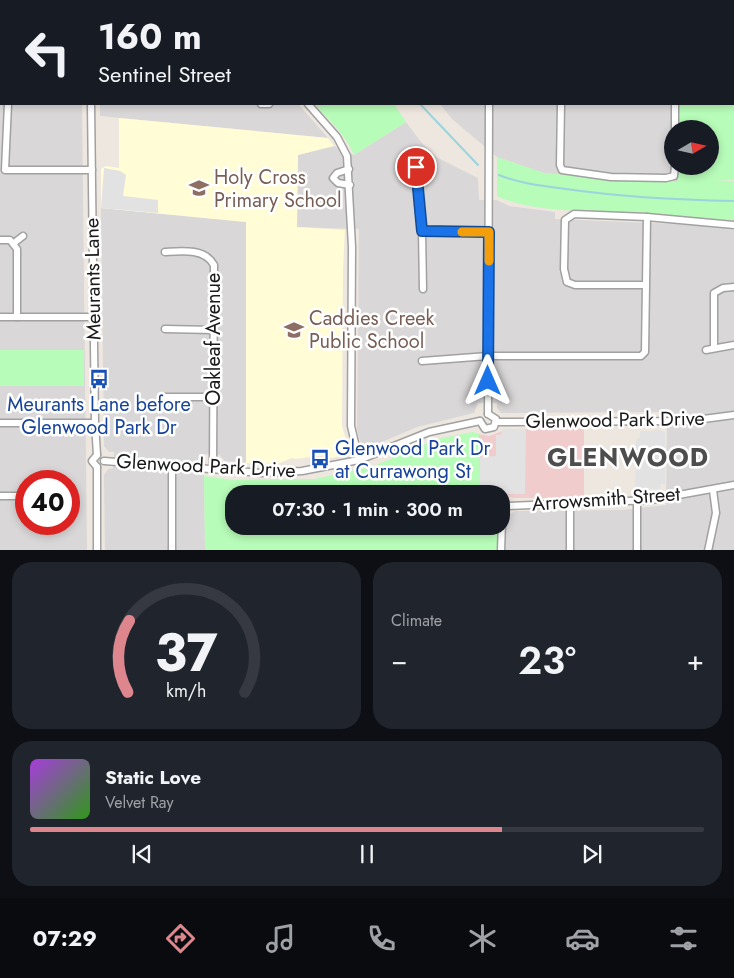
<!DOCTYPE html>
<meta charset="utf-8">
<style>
body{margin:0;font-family:Jost,sans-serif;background:#20242c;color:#f1f3f6;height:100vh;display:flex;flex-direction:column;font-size:19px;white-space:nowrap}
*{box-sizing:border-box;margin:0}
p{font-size:16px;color:#9ea1a6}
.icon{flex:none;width:28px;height:28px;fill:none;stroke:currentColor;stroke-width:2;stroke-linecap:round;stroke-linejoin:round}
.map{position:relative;height:550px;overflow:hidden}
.sheet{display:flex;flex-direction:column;gap:12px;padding:12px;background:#0d0f14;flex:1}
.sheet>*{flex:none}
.guide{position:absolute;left:0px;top:0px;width:735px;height:105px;box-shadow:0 2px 8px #0003;background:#171b24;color:#f1f3f6;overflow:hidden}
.needle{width:32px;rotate:81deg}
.tools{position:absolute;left:664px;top:120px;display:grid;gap:10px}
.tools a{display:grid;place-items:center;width:55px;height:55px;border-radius:50%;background:#171b24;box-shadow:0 2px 8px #0003;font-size:25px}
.speed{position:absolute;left:15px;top:470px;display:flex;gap:10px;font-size:25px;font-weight:700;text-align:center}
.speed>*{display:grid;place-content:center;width:65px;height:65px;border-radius:50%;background:#171b24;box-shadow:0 2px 8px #0003;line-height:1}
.speed .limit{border:8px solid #d22;background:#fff;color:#111}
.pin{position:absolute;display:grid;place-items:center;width:42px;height:42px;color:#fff;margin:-21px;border:2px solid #fff;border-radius:50%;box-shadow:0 1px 5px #0007}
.me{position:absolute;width:55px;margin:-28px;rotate:0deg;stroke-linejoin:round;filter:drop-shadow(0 0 4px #0008)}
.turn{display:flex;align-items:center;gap:18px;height:105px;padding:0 15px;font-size:22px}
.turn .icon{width:65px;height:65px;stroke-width:2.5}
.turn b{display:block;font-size:35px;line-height:42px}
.big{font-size:38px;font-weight:600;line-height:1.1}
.sheet .card{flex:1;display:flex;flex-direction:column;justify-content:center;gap:8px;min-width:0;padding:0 18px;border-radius:20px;background:#20242c}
.sheet .dial{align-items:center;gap:0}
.dial svg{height:130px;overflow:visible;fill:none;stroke:#363941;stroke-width:7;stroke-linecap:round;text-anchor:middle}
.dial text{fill:#f1f3f6;stroke:none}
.song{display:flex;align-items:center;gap:15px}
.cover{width:60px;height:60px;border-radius:8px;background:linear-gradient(135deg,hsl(280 70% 55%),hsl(110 70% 35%))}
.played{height:5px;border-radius:2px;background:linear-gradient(90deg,#dd868e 70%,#363941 70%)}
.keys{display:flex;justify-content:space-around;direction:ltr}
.heat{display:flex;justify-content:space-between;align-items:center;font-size:28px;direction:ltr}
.sheet .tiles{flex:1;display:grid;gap:12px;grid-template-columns:1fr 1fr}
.card:last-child{grid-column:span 2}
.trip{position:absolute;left:225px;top:485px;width:285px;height:50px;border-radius:20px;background:#171b24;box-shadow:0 2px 8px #0003;font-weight:600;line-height:50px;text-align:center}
.tab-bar{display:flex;height:80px;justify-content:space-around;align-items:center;background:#090b0e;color:#9ea1a6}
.tab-bar .icon{width:35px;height:35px}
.tab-bar .on{color:#dd868e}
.tab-bar b{font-size:22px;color:#f1f3f6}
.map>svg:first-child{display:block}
</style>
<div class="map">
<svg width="734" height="551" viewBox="0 0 734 551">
<rect width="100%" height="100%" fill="#ede7df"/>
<g fill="#d9d7d7" fill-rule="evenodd">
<path d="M0,0H75L1,1V104H82L87,550H0ZM26,481H69V524H26Z"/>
<rect x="94" y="0" width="585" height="1"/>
<path d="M100,104H298L328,138L100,116Z"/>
<path d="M440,104H678V129H672V166H678V182L623,180L544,173L497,157L452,119Z"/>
<path d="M406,122L421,142L436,157L478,178L479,200H497L509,206L555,212V219L677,224L734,230V550H496V526H501V516H507L515,511L623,510L666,505L667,412L501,413L497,408V403H478L474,413L417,427L368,448L361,444L357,429L359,229L297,227L298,155L334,146L354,155Z"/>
<path d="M101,208L246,222V463L225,461L219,455L206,454L200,459L204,476L205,550H105L104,475L108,469L113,468L114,452H109L104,446Z"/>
</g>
<path fill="#f0cccd" d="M508,429H584V498H514L501,494H480L479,434L489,436Z"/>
<path fill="#fffcd6" d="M119,118L328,138L334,146L298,155L297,227L345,230L343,271L342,426L349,449L346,455L331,458L326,455L295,459L292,458L277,464L246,463V222L101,208V169L106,166L119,168Z"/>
<g fill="#b7fcb8">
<path d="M679,0H734V180L712,181H734V220C706,222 677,215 649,213C605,210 536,215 497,196V157L544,173L623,180L678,182V166H710V129H678V104H734V1Z"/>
<path d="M315,104H394L406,122L354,155C345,133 329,121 315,104Z"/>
<rect x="0" y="350" width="84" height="36"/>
<path d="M473,432L479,434L480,494H234V526H497V550H205L204,476L233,480L315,479L374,466L437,439Z"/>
</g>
<g fill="#e2e2e2">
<path d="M104,168L120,171L126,175L123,196L158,200V213L101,208Z"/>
<path d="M507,429H526L525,494H480V457L496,456V435H501L502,430Z"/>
<path d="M655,429L665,432V484H661L660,489L635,488L636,439L640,438V431H655Z"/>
<path d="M288,487V491L294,494H252V492Z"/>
</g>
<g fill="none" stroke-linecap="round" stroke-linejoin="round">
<g stroke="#9cd4de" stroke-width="2">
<path d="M420,104L478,165"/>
<path d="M499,175C521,184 543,186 566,189C622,197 678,200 734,201"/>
</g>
<defs>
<g id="minor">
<path d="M85,0V1"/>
<path d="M559,0V1"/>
<path d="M12,1V0"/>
<path d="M173,1V0"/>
<path d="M266,1V0"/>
<path d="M355,1V0"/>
<path d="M421,1V0"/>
<path d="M489,1V0"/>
<path d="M8,104L5,170H92"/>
<path d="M91,104L95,423L97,455"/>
<path d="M261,104H269"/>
<path d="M308,104L337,137L347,156L352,247L351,426L359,460"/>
<path d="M561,104L560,165L562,170L611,177L666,178L674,176L675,166"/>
<path d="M675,104V129"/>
<path d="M416,167L422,231L423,289"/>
<path d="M349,169L337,173L333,178L338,183L350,185"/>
<path d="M422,231L489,232"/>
<path d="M0,240H10L17,249V317"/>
<path d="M14,243L23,236"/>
<path d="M165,252C181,251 205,248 214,265L213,469"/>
<path d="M645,285H575L567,282L564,269L565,220L574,214L647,217L734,225"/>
<path d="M0,317H94"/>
<path d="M165,329L214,330"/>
<path d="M714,348V293L723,288L734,287"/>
<path d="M706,350L734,345"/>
<path d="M422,361L488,356H641L645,352L647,217"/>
<path d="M162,397H213"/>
<path d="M488,414L489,104"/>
<path d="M480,421L485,429L494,427L496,419L488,414"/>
<path d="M496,422L688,421L734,415"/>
<path d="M0,423H95"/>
<path d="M104,461L262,473L302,471L359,460L429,432L480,421"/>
<path d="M97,467V551"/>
<path d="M97,467L92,461L97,455"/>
<path d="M0,496H21"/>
<path d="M637,501V551"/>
<path d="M570,504V551"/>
<path d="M172,551V465"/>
<path d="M501,551L502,521L506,506L651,500L734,485"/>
<path d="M708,551L716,513L713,490"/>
</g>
</defs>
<use href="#minor" stroke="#a1a1a1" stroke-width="9"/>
<use href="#minor" stroke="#fff" stroke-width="6"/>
</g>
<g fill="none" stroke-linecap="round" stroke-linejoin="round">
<defs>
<path id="route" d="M416,167L422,231L489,232L488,381"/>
</defs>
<use href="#route" stroke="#114b97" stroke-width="12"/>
<use href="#route" stroke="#1a73e8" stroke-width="9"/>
<path stroke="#f59e0b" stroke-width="9" d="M462,232H489V261"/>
</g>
<defs>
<symbol id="school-bare" viewBox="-9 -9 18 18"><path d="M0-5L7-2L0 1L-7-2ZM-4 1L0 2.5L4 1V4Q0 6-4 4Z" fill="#8d6e63" stroke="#fff" stroke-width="2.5" paint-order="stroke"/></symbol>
<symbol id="bus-bare" viewBox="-9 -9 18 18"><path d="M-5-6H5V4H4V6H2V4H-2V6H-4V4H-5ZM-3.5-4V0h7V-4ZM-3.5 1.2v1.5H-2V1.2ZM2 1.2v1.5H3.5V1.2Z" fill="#1a4fb4" stroke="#fff" stroke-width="2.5" paint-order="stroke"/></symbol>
</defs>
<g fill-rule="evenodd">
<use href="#school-bare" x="185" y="174" width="28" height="28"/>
<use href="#school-bare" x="280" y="316" width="28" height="28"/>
<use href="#bus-bare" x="85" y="365" width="28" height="28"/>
<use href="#bus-bare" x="306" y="445" width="28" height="28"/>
</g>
<g text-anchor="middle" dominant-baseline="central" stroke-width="5" stroke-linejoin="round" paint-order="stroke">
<g font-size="20" fill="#785e54" stroke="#fff" text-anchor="start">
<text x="214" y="177">Holy Cross<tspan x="214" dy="23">Primary School</tspan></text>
<text x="309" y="318">Caddies Creek<tspan x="309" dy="23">Public School</tspan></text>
</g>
<g font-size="20" fill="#1a1a1a" stroke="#fff">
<text transform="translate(93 279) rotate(-91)">Meurants Lane</text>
<text transform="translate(213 339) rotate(-90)">Oakleaf Avenue</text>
<text transform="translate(615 420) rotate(-1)">Glenwood Park Drive</text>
<text transform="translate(206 466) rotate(3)">Glenwood Park Drive</text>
<text transform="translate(606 499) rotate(-4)">Arrowsmith Street</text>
</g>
<g font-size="20" fill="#164399" stroke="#fff">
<text x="99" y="404">Meurants Lane before<tspan x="99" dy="23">Glenwood Park Dr</tspan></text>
<text x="335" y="448" text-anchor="start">Glenwood Park Dr<tspan x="335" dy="23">at Currawong St</tspan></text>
</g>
<g font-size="25" font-weight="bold" letter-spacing="1" fill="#4d4d4d" stroke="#fff">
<text x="628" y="457">GLENWOOD</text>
</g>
</g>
</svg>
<div class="tools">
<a><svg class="needle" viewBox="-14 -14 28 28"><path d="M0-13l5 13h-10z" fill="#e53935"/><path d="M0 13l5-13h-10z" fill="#9ea1a6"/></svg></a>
</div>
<div class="speed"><div class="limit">40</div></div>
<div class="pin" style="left:416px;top:167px;background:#d93025"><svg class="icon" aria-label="arrive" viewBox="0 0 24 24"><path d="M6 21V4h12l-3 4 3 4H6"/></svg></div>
<svg class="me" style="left:488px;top:381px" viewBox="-20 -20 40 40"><path d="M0-17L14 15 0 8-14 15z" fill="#1a73e8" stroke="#fff" stroke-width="4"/></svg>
<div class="trip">07:30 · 1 min · 300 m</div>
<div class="guide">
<div class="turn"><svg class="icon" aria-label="left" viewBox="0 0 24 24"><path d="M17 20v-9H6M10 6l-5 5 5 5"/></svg><div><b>160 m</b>Sentinel Street</div></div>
</div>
</div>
<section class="sheet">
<div class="tiles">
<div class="card dial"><svg viewBox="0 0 100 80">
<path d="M14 69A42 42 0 1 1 86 69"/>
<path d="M14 69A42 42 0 0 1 15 25" stroke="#dd868e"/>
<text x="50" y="56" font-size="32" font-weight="700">37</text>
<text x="50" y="72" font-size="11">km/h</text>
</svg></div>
<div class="card"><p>Climate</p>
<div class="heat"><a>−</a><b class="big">23°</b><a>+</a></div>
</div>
<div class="card">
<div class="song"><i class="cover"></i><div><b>Static Love</b><p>Velvet Ray</p></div></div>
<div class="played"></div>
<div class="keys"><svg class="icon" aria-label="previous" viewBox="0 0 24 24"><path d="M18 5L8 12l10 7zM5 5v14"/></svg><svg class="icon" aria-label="pause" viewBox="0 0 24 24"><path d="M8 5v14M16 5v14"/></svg><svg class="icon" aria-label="next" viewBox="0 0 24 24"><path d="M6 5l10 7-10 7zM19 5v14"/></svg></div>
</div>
</div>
</section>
<nav class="tab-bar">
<b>07:29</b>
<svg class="icon on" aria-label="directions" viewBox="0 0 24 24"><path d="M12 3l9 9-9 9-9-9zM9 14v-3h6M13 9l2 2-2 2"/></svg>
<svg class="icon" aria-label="music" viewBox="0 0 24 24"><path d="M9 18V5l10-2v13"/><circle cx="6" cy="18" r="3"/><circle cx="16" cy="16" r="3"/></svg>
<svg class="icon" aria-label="phone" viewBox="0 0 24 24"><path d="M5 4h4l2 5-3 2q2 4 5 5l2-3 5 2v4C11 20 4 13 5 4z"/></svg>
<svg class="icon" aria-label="climate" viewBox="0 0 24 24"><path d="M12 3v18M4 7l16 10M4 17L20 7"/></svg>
<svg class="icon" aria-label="car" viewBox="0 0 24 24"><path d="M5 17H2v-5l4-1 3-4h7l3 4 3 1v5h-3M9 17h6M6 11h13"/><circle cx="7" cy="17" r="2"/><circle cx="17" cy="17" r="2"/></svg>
<svg class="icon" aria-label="filters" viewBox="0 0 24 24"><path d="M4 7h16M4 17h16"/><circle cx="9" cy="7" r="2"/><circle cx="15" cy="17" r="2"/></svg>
</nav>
